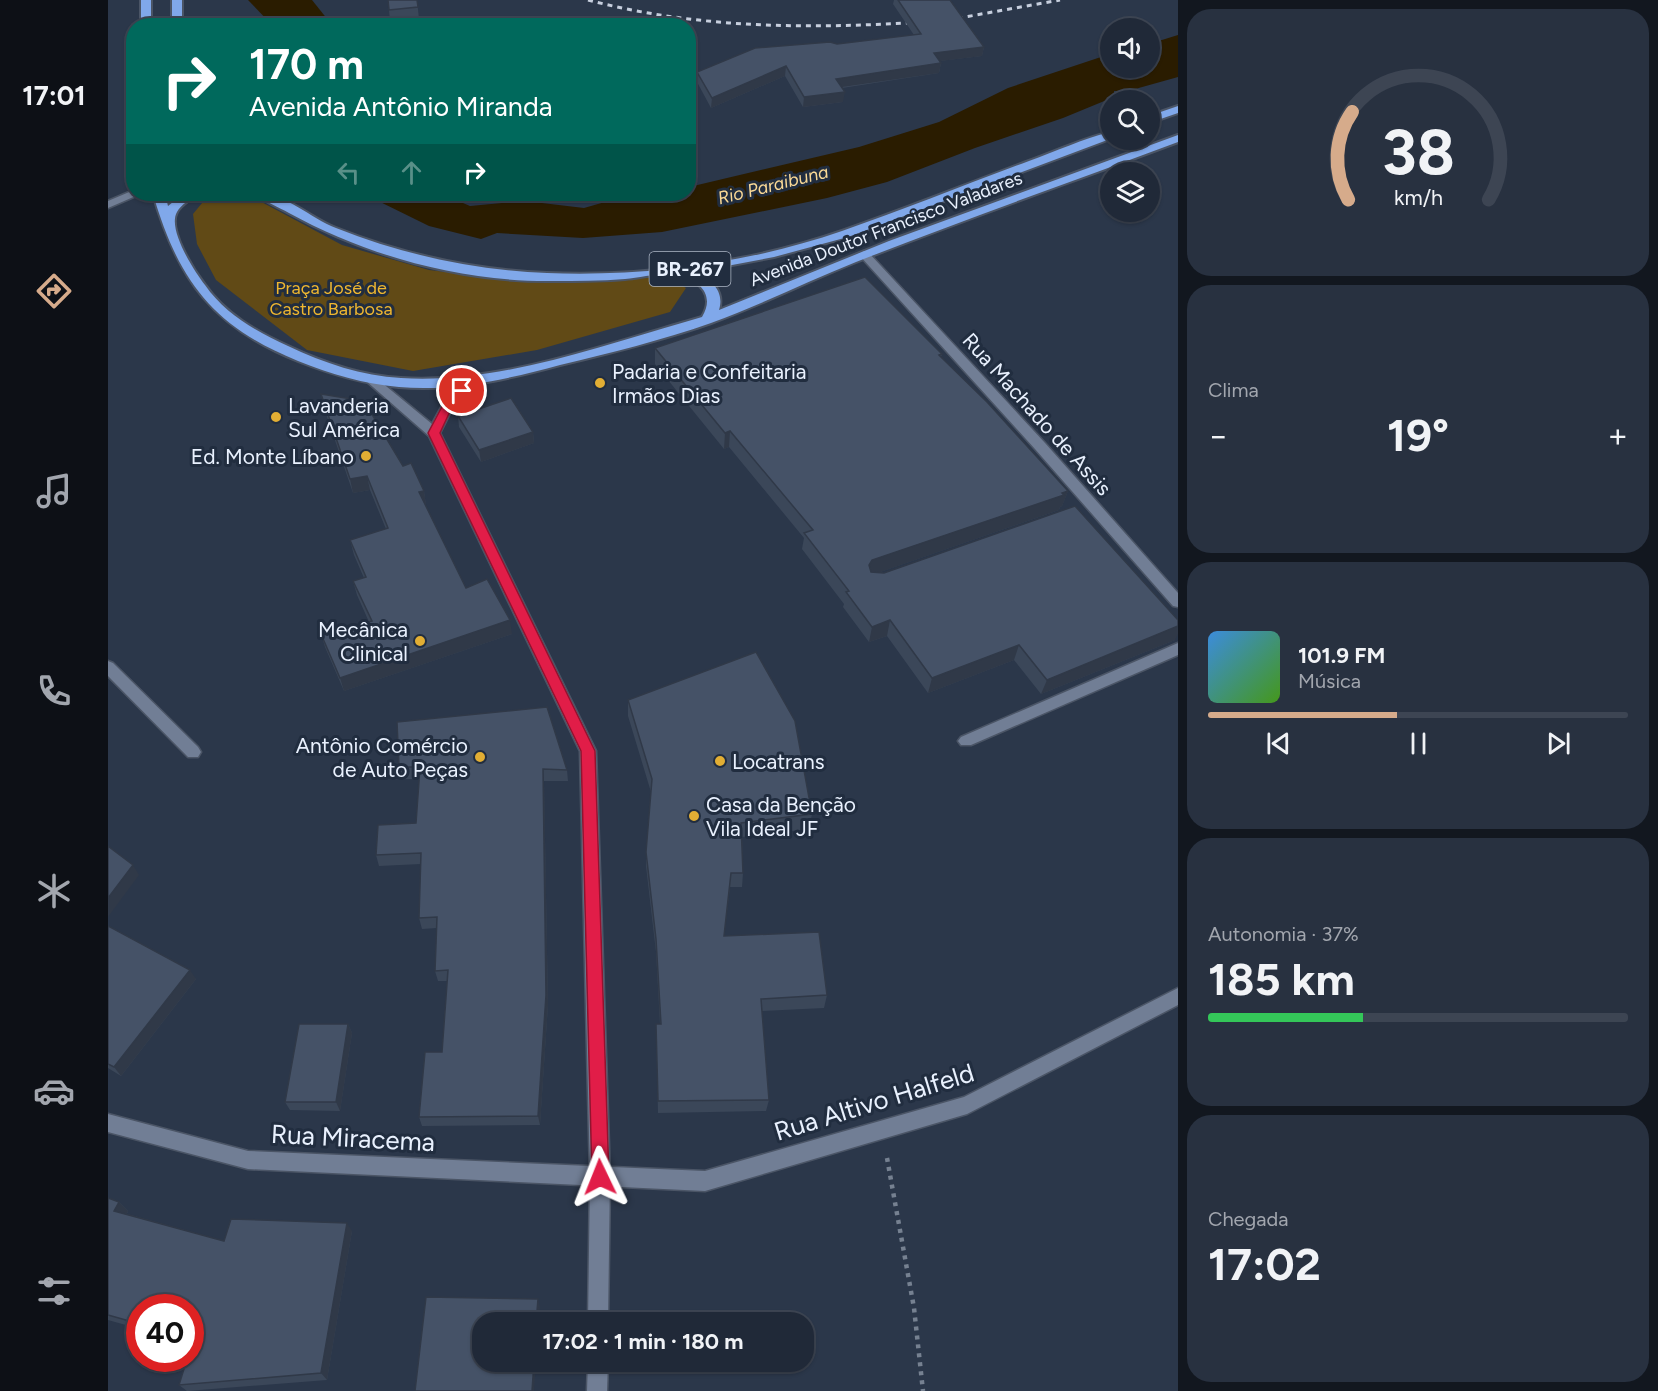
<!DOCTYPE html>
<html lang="pt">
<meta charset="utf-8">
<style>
body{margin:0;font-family:Figtree,sans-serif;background:#283140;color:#f1f3f6;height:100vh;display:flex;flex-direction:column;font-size:22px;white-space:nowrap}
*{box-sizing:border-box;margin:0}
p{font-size:20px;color:#a2a6ae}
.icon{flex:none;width:33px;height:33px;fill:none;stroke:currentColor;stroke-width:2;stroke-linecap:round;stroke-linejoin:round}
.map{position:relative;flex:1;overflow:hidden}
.details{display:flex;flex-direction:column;gap:9px;padding:9px;background:#12171f;width:480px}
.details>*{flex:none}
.banner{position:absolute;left:18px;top:18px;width:570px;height:183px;border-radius:24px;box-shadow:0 2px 4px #0004,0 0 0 2px #3d4553;background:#00695c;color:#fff;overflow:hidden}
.buttons{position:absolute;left:992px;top:18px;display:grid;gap:12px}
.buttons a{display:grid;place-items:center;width:60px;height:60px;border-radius:50%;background:#202938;box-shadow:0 2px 4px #0004,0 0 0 2px #3d4553;font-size:30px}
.speed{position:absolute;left:18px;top:1294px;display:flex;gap:12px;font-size:30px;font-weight:700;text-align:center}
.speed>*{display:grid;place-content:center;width:78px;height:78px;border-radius:50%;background:#202938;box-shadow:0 2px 4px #0004,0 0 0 2px #3d4553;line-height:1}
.speed .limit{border:9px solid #d22;background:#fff;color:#111}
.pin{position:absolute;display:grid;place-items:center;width:51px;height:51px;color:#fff;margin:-26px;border:3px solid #fff;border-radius:50%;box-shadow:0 2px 6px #0007}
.me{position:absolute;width:66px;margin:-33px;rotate:358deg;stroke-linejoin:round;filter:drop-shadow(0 0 4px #0008)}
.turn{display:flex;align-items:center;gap:21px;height:126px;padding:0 24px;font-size:27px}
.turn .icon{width:78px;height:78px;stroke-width:2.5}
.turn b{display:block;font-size:42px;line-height:51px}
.lanes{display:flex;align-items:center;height:57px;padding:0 24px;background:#0003;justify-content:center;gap:30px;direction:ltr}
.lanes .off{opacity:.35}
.big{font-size:45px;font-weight:700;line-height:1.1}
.details .card{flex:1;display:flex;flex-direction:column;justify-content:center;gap:9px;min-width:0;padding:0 21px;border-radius:24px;background:#283140}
.details .dial{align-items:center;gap:0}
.dial svg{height:156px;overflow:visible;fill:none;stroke:#3d4553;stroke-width:7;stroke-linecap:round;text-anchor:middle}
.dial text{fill:#f1f3f6;stroke:none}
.song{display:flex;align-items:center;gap:18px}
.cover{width:72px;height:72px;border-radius:9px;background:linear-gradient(135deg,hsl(210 70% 55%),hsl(100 70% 35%))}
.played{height:6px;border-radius:3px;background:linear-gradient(90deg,#d6ab8b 45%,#3d4553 45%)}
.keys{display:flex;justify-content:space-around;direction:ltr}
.heat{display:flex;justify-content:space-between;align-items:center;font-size:33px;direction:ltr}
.charge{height:9px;border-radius:4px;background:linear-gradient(90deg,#34c759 37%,#3d4553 0)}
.trip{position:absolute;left:364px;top:1312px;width:342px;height:60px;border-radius:24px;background:#202938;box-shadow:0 2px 4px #0004,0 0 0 2px #3d4553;font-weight:700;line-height:60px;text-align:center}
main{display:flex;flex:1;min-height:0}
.tabs{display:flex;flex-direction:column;width:108px;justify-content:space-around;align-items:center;background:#0d1016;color:#a2a6ae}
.tabs .icon{width:42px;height:42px}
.tabs .active{color:#d6ab8b}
.tabs b{font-size:27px;color:#f1f3f6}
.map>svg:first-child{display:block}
</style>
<main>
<nav class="tabs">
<b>17:01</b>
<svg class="icon active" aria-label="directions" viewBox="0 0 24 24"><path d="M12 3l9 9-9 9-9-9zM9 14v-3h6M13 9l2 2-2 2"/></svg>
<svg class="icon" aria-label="music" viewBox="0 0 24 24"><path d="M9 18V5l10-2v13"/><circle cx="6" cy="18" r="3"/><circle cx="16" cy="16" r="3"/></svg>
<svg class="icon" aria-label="phone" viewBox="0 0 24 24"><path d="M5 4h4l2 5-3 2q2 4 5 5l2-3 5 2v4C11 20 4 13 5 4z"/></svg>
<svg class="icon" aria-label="climate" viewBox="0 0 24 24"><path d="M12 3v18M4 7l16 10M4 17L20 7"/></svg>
<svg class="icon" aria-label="car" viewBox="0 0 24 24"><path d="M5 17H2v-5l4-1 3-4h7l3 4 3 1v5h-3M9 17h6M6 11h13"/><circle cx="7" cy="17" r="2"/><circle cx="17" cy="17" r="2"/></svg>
<svg class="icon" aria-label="filters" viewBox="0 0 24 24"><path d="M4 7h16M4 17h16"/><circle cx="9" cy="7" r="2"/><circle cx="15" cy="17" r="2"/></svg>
</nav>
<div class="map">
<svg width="1070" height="1391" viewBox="0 0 1070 1391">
<rect width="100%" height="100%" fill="#2b374a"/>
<path fill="#614a16" d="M113,194L144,197L234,245L321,270L397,279L529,275L563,279L578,288L562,312L429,350L305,371L199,350L108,280L89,244L85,214L99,197Z"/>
<g fill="#2a1c00">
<path d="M140,0H204L224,25H164Z"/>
<path d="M1070,35V77L1020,91H1006V97L955,118L867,148L779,182L719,198L554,232L475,238L389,233L373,239L321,226L256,194H334L362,206L417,201L476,208L518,196L580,194L581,187L751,147L831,122L900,88L1002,54V68H1041V44Z"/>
</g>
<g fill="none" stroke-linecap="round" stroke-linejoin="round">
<defs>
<g id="minor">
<path d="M26,190V194H31L30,195L0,208V201Z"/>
<path d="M756,251L760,252L937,443L1070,593V607L1065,606L927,449L752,256L750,254Z"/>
<path d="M1070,643V655L863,745H853L850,741L853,737Z"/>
<path d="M0,661L5,663L90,747L93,752L90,757H80L0,676Z"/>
<path d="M1070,988V1005L859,1114L597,1191L140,1169L0,1132V1114L140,1151L597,1171L856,1097Z"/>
</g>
<g id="tertiary">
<path d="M367,375L373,379L346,405L332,433L488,751L502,1177L500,1323H480L482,1177L472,751L321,436L257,380L263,376L267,377L324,424L337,400Z"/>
<path d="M480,1362H500L499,1391H479Z"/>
</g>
<g id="trunk">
<rect x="33" y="0" width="10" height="26"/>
<rect x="64" y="0" width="10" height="26"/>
<path d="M1070,106V113L1041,123V116Z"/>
<path d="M1002,132V139L740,237L666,257L587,272C603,279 617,291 611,310L781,241L1070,135V142C963,182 855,220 748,262C700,281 653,305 603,323C555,340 502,353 452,365C400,379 345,392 291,387C256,384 223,374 190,361C105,327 70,280 45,194H57L60,206L75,194H88C83,200 73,204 69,212C59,229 86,271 97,285C117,314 149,332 180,346C216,363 254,376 293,378C388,384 487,348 577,322L594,317C607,296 593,281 571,275C556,271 533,278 517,279C493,281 468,281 444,281C354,282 259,256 181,213C171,207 156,202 150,194C179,194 202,218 228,228C296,255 366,270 439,273C536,277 642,263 734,231C797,209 859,184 921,161C948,151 975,139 1002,132Z"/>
</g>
</defs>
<use href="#minor" stroke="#4b5566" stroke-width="3"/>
<use href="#tertiary" stroke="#4b5566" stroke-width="3"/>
<use href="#trunk" stroke="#4b5566" stroke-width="4"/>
<path stroke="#768191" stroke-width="4.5" stroke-dasharray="4 5" stroke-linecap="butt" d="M779,1158L806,1308L815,1391"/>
<use href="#minor" fill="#717e95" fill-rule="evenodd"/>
<use href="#tertiary" fill="#717e95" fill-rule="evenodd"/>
<use href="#trunk" fill="#80a8ea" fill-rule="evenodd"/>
<g stroke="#c7cfde" stroke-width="3" stroke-dasharray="5 5" stroke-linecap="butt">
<path d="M480,0C591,29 702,29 816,22"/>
<path d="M840,20L952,0"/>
</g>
</g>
<g fill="#3b4759">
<path d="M280,0H309L311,19L282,21Z"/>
<path d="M786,0H842L876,47L874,56L831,61L833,63L831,73L734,88L735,102L695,107L677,76L603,108L589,82V72L729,44L806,35L785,4Z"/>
<path d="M547,348L834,354L833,357L960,491L954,506L952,507L951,510L772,572L1067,640L933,694L906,660L820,693L779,636L761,642L735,607L736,604L694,549L696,538L621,447L616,449L547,364Z"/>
<path d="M213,394L295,466L316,491L318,506L358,588L404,634L236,691L217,647L213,634L261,622L249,595L245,581L256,578L246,555L242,540L278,529L262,490L245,493L216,408Z"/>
<path d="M350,416L425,432L426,443L373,462L351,427Z"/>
<path d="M520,700L704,814L701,829L634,837L635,873L634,887H622L616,936L719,995L716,1008L654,1011L661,1100L658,1111L550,1113L548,1024H552L548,952L538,866V852L543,792L520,716Z"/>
<path d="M291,767L459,770L460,781H436L440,1005L432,1125L314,1126L311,1117L334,1052L339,981H330L327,971L329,928L314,929L311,918L313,864L271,866L268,855L308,823L311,779H294Z"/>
<path d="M0,926L88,979L13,1076L0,1068Z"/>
<path d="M240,1024L244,1033L232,1111L182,1110L177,1102Z"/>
<path d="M0,1198L11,1202L20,1211L19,1214L116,1241L244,1231L219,1380L79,1391L71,1385L84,1344H82V1308H32V1329L0,1320Z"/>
</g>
<g fill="#303948">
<path d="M876,47L874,56L824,62L826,53Z"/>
<path d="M833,63L831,73L727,88L728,79Z"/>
<path d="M678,66L677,76L603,108L604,98Z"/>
<path d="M737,92L735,102L695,107L696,97Z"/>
<path d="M622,431L621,447L616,449L617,433Z"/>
<path d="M425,432L426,443L373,462L371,450Z"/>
<path d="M259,476L262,490L245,493L242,479Z"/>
<path d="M316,491L318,505L314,507L311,492Z"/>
<path d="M960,491L954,506L952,507L951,510L761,576V565L764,560Z"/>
<path d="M402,620L404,634L236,691L232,678Z"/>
<path d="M782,620L779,636L761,642L764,627Z"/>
<path d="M1070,626V634L1067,640L933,694L939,680Z"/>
<path d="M911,645L906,660L820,693L824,678Z"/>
<path d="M435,769L436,781L440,1005L432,1125L430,1116Z"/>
<path d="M25,865L31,875L0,917V898Z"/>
<path d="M82,970L88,979L13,1076L6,1067Z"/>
<path d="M240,1024L244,1033L232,1111L228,1102Z"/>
<path d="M11,1202L20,1211L16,1220L6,1211Z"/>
<path d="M239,1223L244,1231L219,1380L213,1373Z"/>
<path d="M430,1299L432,1307L431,1323H428Z"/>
<path d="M426,1362H428L426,1391H424Z"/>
</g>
<g fill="#455267" stroke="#303948" stroke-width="1.5">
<path d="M280,0H309L310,7L281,10Z"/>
<path d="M790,0H842L876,47L826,53L833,63L728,79L737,92L696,97L678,66L604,98L589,72L647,48L722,42L729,44L813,34Z"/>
<path d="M757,277L834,354L831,355L879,402L960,491L954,493L956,495L764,560L761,565L763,572L776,573L967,506L1070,620V626L939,680L911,645L824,678L782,620L764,627L738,592L741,591L696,533L705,530L622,431L617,433L547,348Z"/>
<path d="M213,394L256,401L295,466L303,463L316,491L311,492L358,588L379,579L402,620L232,678L213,634L264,621L245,581L258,577L242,540L280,528L259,476L242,479Z"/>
<path d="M403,398L425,432L371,450L350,416Z"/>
<path d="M648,652L687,721L704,814L633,823L635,873H623L616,936L711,932L719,995L653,999L661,1100L550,1101L548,1024H553L548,939L538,852L544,779L520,700Z"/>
<path d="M439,707L459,770L435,769L438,995L430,1116L311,1117L317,1052H334L340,970L327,971L329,917L311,918L313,853L268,855L270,825L308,823L312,767H291L289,722Z"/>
<path d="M0,846L25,865L0,898Z"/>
<path d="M0,926L82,970L6,1067L0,1064Z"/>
<path d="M191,1024H240L228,1102H177Z"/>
<path d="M0,1198L11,1202L6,1211L116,1241L123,1219L239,1223L213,1373L71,1385L79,1359H82V1347L85,1340L82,1339V1308H32V1324L0,1315Z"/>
<path d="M318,1297L430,1299L428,1323H375V1362H426L424,1391H307Z"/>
</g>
<path fill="#e11d48" stroke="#92132f" stroke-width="1.5" d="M354,387L359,391L345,405L332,433L487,751L501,1177L499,1183L492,1186L486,1183L484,1177L473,751L320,433L337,401Z"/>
<g fill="#e2ae34" stroke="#212d3f" stroke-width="2">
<circle cx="492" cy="383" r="6"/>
<circle cx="168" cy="417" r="6"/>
<circle cx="258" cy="456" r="6"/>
<circle cx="312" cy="641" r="6"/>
<circle cx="372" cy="757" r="6"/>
<circle cx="612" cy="761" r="6"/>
<circle cx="586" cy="816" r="6"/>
</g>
<g text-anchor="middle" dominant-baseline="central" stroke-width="6" stroke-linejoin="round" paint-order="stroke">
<g font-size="18" font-style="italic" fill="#fad996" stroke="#212d3f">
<text transform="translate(665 185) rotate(-14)">Rio Paraibuna</text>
</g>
<g font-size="18" fill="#e9f1fe" stroke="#212d3f">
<text transform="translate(778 229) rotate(-21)">Avenida Doutor Francisco Valadares</text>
</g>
<g font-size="18" fill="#efb730" stroke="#212d3f">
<text x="223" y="288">Praça José de<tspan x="223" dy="21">Castro Barbosa</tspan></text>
</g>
<rect fill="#212d3f" stroke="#adb6c5" stroke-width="1.5" x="541.5" y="252" width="81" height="34" rx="4.5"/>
<g font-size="20" font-weight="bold" fill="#e9f1fe">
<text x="582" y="269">BR-267</text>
</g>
<g font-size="21" fill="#e9f1fe" stroke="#212d3f" text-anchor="start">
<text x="504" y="371">Padaria e Confeitaria<tspan x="504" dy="24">Irmãos Dias</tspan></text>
<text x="180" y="405">Lavanderia<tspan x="180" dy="24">Sul América</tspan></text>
<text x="246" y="456" text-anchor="end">Ed. Monte Líbano</text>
<text x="300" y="629" text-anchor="end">Mecânica<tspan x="300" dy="24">Clinical</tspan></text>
<text x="360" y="745" text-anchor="end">Antônio Comércio<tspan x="360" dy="24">de Auto Peças</tspan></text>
<text x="624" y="761">Locatrans</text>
<text x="598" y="804">Casa da Benção<tspan x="598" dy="24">Vila Ideal JF</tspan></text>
</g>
<g font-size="21" fill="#e9f1fe" stroke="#212d3f">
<text transform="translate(929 414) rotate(48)">Rua Machado de Assis</text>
</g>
<g font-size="26" fill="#e9f1fe" stroke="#212d3f">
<text transform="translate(766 1102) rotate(-17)">Rua Altivo Halfeld</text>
<text transform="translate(245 1138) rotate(3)">Rua Miracema</text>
</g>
</g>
</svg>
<div class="buttons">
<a><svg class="icon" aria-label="sound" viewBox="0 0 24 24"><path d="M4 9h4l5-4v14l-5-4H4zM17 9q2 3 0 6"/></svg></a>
<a><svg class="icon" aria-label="search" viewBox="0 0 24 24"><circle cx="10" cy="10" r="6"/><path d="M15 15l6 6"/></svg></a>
<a><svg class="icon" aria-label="layers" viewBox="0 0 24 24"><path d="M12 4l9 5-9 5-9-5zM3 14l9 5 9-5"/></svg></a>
</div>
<div class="speed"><div class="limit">40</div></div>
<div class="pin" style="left:354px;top:391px;background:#d93025"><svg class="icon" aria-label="arrive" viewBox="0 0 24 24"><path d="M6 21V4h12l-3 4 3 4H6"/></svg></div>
<svg class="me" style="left:492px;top:1177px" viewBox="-20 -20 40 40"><path d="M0-17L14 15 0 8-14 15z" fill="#e11d48" stroke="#fff" stroke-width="4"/></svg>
<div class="trip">17:02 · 1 min · 180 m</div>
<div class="banner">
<div class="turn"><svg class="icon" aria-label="right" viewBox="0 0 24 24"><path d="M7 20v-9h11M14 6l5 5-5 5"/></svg><div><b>170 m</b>Avenida Antônio Miranda</div></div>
<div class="lanes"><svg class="icon off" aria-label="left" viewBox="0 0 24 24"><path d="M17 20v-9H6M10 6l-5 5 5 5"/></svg><svg class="icon off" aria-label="ahead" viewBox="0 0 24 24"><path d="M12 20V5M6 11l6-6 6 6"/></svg><svg class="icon" aria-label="right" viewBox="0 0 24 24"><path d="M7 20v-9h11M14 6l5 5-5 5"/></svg></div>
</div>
</div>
<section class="details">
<div class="card dial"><svg viewBox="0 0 100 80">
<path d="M14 69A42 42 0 1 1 86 69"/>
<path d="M14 69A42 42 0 0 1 16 24" stroke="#d6ab8b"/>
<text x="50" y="56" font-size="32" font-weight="700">38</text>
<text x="50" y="72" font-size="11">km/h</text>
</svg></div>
<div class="card"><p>Clima</p>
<div class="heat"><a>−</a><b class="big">19°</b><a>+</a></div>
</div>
<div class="card">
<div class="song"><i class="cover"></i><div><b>101.9 FM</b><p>Música</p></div></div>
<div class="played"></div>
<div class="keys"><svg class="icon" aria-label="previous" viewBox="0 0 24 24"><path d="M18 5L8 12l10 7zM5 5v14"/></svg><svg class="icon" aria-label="pause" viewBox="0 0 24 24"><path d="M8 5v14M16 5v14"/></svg><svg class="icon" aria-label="next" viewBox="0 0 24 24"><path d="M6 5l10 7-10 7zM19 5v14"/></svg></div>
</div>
<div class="card"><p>Autonomia · 37%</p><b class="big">185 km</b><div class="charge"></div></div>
<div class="card"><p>Chegada</p><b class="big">17:02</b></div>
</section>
</main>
